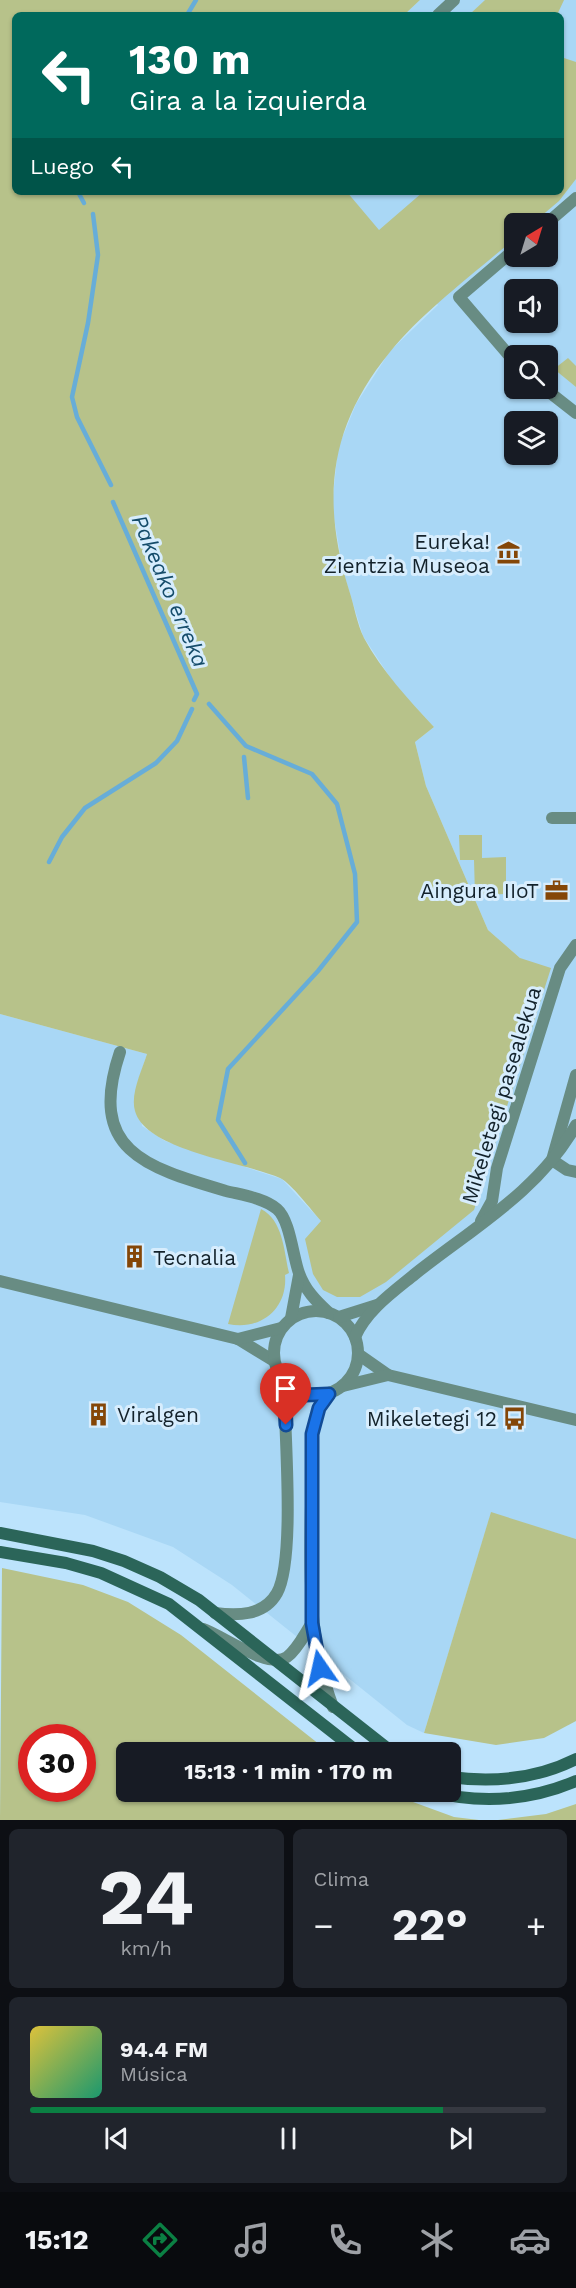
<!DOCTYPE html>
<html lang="es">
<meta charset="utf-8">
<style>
body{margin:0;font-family:"Work Sans",sans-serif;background:#20242c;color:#f1f3f6;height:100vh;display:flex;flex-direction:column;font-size:22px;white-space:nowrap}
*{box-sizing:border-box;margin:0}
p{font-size:20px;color:#9ea1a6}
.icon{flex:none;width:33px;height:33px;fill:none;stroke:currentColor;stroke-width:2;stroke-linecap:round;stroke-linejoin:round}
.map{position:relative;height:1820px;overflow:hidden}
.details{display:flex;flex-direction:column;gap:9px;padding:9px;background:#0d0f14;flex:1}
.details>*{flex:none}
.guide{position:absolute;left:12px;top:12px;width:552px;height:183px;border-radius:9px;box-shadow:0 2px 4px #0004;background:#00695c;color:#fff;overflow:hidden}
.needle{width:39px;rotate:38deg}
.buttons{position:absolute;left:504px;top:213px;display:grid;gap:12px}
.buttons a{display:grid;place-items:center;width:54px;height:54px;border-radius:9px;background:#171b24;box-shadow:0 2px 4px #0004;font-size:30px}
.speed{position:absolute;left:18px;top:1724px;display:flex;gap:12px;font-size:30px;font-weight:700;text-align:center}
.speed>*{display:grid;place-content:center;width:78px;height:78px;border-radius:50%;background:#171b24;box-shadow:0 2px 4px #0004;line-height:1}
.speed .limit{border:9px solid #d22;background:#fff;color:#111}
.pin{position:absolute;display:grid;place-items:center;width:51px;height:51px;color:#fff;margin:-62px -26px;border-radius:50% 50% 50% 0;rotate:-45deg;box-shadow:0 0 6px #0007}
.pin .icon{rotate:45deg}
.me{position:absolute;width:66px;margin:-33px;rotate:349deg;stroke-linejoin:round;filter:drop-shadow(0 0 4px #0008)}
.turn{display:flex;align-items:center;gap:21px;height:126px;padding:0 18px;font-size:27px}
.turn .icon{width:78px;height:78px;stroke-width:2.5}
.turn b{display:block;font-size:42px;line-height:51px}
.then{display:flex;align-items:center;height:57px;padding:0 18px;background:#0003;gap:12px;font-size:22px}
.big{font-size:45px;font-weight:700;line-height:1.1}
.details .card{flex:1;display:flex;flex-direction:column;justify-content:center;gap:9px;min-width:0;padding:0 21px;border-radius:9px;background:#20242c}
.details .dial{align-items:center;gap:0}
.dial b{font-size:78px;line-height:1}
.song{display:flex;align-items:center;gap:18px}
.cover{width:72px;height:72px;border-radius:9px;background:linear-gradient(135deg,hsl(50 70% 55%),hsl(160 70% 35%))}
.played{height:6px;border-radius:3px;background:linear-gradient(90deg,#0b8043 80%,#363941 80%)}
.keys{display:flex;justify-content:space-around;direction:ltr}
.heat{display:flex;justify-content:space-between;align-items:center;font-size:33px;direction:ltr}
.details .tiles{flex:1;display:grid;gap:9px;grid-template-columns:1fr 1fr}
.card:last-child{grid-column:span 2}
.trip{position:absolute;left:116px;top:1742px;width:345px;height:60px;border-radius:9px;background:#171b24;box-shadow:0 2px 4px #0004;font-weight:700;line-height:60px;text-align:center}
.dock{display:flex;height:96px;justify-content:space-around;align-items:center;background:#090b0e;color:#9ea1a6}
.dock .icon{width:42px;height:42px}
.dock .active{color:#0b8043}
.dock b{font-size:27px;color:#f1f3f6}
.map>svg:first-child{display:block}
</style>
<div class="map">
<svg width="576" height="1820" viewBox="0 0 576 1820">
<rect width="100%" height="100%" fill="#bce3fc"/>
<path fill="#a9d7f5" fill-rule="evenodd" d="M420,0H576V1539L491,1513L424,1733L407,1725L232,1585L173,1547L85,1515L0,1502V1014L147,1054L137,1084L142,1126L165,1141L282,1179L321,1221L313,1274L520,958L488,930L426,786L415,742L434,727L395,685L363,636L343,571L332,506L338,448L356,404L390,351L438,305L347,192H561V15H404ZM514,224H548V256H514ZM514,290H548V322H514ZM514,356H548V388H514ZM514,422H548V454H514Z"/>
<g fill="#b7c28a" fill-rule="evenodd">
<path d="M0,0H420L404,15H15V192H347L379,230L423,192H561V57L576,62V179L559,201L533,223L514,224V239C476,272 421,313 390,352C329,426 321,500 349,590C354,605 357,624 364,638C382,671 408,699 434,727L415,742L426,786L488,930L520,958L551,968L474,1210L386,1282L360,1297H337L323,1290L313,1274L305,1239L321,1221C311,1210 292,1184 280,1178C245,1162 146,1151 135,1111C130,1094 142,1070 147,1054L0,1014Z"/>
<path d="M485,0H564L557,15H469Z"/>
<path d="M568,358L576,366V387L554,369Z"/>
<path d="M459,835H482V858L506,857V894L475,895L474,860H460Z"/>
<path d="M261,1209C283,1220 284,1251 289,1273L285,1275C288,1309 260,1331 228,1324Z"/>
<path d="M491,1512L576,1539V1721L544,1738L496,1745L424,1733Z"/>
<path d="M2,1568L83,1585L128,1602L181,1635L329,1752H126V1791H383L454,1817L479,1820H0ZM32,1737H82V1788H32Z"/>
<path d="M576,1804V1820H498L546,1814Z"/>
</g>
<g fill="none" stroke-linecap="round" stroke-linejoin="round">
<g stroke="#67add8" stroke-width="4.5">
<path d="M187,15L196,0"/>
<path d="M78,192L84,203"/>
<path d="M93,214L98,255L88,323L72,397L77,417L111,485"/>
<path d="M113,502L197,694L194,700"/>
<path d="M209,704L246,746L312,774L337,804L355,874L357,922L318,971L228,1069L218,1120L245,1163"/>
<path d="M244,757L248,798"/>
<path d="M49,862L62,837L85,808L156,763L177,741L192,709"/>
</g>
<g stroke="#688c83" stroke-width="12">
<path d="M438,15L454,0"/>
<path d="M546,224L576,198"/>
<path d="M514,250L459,297L514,361"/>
<path d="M544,388L576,413"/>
<path d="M552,818H576"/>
<path d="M120,1052C87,1150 144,1167 226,1191C242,1195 264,1198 277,1209C290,1220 293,1257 299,1273C305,1290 316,1301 329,1313"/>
<path d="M576,1075L552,1160L567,1170L576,1172"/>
<path d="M481,1221L492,1201L497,1168L560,968L576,945"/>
<path d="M0,1281L238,1339L274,1361"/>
<circle cx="316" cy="1353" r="42"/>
<path d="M339,1317L377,1305"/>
<path d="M291,1318L299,1275"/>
<path d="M355,1337C367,1310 393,1292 415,1274C473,1228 539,1191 576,1125"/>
<path d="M238,1339L281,1328"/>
<path d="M358,1354L388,1375L576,1420"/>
<path d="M343,1386L388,1375"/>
<path d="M329,1394L319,1408L312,1434C313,1525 300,1620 333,1707"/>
<path d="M215,1613C237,1616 264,1616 277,1593C296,1559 284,1427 284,1382"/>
<path d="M203,1629C223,1636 269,1670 287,1657C298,1649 305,1633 312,1623"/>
</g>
<g stroke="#2b6559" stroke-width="12">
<path d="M0,1533L93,1551L124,1561L160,1577L199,1600L392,1752"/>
<path d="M0,1552L66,1563L101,1573L169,1604L358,1752"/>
<path d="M450,1777C494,1783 536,1779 576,1759"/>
<path d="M428,1791C479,1804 527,1802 576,1781"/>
</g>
</g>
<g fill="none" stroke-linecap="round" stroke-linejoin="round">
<defs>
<path id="route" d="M286,1425L284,1382L305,1395L329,1394L319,1408L312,1434V1623L320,1668"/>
</defs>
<use href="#route" stroke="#114b97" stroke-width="15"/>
<use href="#route" stroke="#1a73e8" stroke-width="10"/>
</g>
<defs>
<symbol id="museum-bare" viewBox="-9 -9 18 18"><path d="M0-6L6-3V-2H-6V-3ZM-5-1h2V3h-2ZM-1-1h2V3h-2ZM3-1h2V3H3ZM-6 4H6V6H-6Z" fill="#844607" stroke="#d7edfd" stroke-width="2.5" paint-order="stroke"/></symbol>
<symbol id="office-bare" viewBox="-9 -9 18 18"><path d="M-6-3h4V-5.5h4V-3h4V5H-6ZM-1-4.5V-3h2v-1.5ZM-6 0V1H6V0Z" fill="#844607" stroke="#d7edfd" stroke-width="2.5" paint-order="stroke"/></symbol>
<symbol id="building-bare" viewBox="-9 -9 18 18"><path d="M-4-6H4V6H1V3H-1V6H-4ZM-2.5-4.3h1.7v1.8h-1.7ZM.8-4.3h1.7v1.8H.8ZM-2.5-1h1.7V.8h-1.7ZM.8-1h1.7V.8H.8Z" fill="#844607" stroke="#d7edfd" stroke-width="2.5" paint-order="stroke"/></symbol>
<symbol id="bus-bare" viewBox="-9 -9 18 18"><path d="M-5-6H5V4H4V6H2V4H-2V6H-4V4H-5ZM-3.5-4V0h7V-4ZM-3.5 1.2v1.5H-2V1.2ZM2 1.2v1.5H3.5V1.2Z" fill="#844607" stroke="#d7edfd" stroke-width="2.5" paint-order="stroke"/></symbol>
</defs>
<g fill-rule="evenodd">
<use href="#museum-bare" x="492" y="536" width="33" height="33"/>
<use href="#office-bare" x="540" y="874" width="33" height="33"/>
<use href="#building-bare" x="118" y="1240" width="33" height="33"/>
<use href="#building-bare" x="82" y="1398" width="33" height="33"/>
<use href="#bus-bare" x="498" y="1402" width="33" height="33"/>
</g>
<g text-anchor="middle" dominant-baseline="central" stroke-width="6" stroke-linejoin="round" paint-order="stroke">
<g font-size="21" fill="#13222b" stroke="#d7edfd" text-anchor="end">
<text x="490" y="541">Eureka!<tspan x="490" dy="24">Zientzia Museoa</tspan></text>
<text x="539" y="890">Aingura IIoT</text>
<text x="153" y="1257" text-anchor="start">Tecnalia</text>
<text x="117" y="1414" text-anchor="start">Viralgen</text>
<text x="497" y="1418">Mikeletegi 12</text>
</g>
<g font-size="21" fill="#13222b" stroke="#d7edfd">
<text transform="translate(501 1095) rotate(-73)">Mikeletegi pasealekua</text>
</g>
<g font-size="22" font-style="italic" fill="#154c6a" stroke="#d7edfd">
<text transform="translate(170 591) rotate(67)">Pakeako erreka</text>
</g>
</g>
</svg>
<div class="buttons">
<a><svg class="needle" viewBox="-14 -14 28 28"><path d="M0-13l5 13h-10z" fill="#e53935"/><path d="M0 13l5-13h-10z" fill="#9ea1a6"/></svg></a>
<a><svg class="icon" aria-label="sound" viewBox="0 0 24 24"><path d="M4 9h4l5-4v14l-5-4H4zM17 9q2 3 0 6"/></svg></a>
<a><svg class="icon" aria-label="search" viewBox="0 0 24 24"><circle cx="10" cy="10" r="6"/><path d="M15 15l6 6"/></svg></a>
<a><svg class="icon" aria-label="layers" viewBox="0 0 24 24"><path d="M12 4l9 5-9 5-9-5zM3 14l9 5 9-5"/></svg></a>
</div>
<div class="speed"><div class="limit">30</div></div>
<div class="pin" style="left:286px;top:1425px;background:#d93025"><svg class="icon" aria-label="arrive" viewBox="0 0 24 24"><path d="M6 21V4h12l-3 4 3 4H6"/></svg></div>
<svg class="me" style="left:320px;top:1668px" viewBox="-20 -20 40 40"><path d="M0-17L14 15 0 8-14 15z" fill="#1a73e8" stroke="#fff" stroke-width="4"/></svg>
<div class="trip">15:13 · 1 min · 170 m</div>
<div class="guide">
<div class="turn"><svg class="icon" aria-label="left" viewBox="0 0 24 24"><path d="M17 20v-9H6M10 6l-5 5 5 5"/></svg><div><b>130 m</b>Gira a la izquierda</div></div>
<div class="then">Luego<svg class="icon" aria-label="left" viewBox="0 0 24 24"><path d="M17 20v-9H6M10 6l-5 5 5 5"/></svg></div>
</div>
</div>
<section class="details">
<div class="tiles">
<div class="card dial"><b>24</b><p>km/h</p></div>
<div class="card"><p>Clima</p>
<div class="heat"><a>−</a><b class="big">22°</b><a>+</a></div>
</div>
<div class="card">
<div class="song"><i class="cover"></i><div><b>94.4 FM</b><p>Música</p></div></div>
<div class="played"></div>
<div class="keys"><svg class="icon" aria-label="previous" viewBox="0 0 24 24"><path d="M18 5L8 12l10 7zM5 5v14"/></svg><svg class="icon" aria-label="pause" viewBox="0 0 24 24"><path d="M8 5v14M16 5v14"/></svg><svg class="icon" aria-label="next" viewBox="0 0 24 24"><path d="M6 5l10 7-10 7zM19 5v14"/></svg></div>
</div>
</div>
</section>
<nav class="dock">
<b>15:12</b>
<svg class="icon active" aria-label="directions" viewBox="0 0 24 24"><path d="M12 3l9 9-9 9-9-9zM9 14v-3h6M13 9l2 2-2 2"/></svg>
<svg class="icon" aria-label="music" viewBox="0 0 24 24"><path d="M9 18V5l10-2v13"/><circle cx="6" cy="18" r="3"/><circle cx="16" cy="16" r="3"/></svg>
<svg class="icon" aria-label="phone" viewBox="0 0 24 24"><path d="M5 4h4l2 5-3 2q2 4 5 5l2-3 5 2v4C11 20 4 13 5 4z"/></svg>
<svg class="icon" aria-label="climate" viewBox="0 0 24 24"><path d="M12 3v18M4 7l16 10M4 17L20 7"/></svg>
<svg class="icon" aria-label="car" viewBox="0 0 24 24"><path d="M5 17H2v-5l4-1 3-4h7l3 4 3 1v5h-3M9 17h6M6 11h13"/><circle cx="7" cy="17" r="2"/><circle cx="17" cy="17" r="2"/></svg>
</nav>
